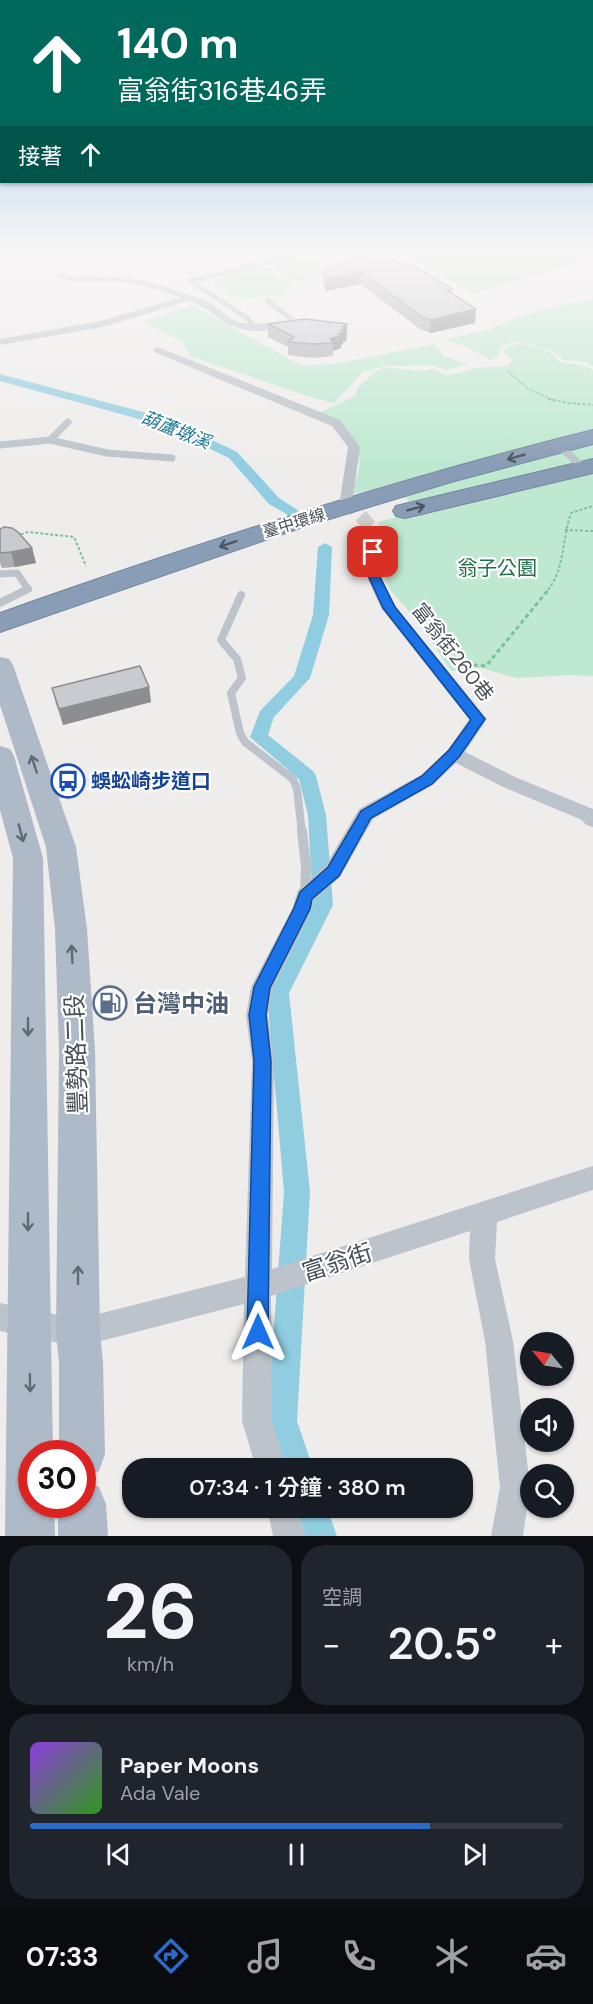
<!DOCTYPE html>
<html lang="zh-TW">
<meta charset="utf-8">
<style>
body{margin:0;font-family:"DM Sans","Noto Sans TC",sans-serif;background:#20242c;color:#f1f3f6;height:100vh;display:flex;flex-direction:column;font-size:22px;white-space:nowrap}
*{box-sizing:border-box;margin:0}
p{font-size:20px;color:#9ea1a6}
.icon{flex:none;width:33px;height:33px;fill:none;stroke:currentColor;stroke-width:2;stroke-linecap:round;stroke-linejoin:round}
.map{position:relative;height:1536px;overflow:hidden}
.side{display:flex;flex-direction:column;gap:9px;padding:9px;background:#0d0f14;flex:1}
.side>*{flex:none}
.top-card{position:absolute;left:0px;top:0px;width:594px;height:183px;box-shadow:0 2px 4px #0004;background:#00695c;color:#fff;overflow:hidden}
.needle{width:39px;rotate:300deg}
.tools{position:absolute;left:520px;top:1332px;display:grid;gap:12px}
.tools a{display:grid;place-items:center;width:54px;height:54px;border-radius:50%;background:#171b24;box-shadow:0 2px 4px #0004;font-size:30px}
.speed{position:absolute;left:18px;top:1440px;display:flex;gap:12px;font-size:30px;font-weight:700;text-align:center}
.speed>*{display:grid;place-content:center;width:78px;height:78px;border-radius:50%;background:#171b24;box-shadow:0 2px 4px #0004;line-height:1}
.speed .limit{border:9px solid #d22;background:#fff;color:#111}
.pin{position:absolute;display:grid;place-items:center;width:51px;height:51px;color:#fff;margin:-26px;border-radius:12px;box-shadow:0 3px 9px #0006}
.me{position:absolute;width:66px;margin:-33px;rotate:0deg;stroke-linejoin:round;filter:drop-shadow(0 0 4px #0008)}
.turn{display:flex;align-items:center;gap:21px;height:126px;padding:0 18px;font-size:27px}
.turn .icon{width:78px;height:78px;stroke-width:2.5}
.turn b{display:block;font-size:42px;line-height:51px}
.then{display:flex;align-items:center;height:57px;padding:0 18px;background:#0003;gap:12px;font-size:22px}
.big{font-size:45px;font-weight:600;line-height:1.1}
.side .widget{flex:1;display:flex;flex-direction:column;justify-content:center;gap:9px;min-width:0;padding:0 21px;border-radius:24px;background:#20242c}
.side .dial{align-items:center;gap:0}
.dial b{font-size:78px;line-height:1}
.song{display:flex;align-items:center;gap:18px}
.cover{width:72px;height:72px;border-radius:9px;background:linear-gradient(135deg,hsl(270 70% 55%),hsl(110 70% 35%))}
.played{height:6px;border-radius:3px;background:linear-gradient(90deg,#2c6ac9 75%,#363941 75%)}
.keys{display:flex;justify-content:space-around;direction:ltr}
.heat{display:flex;justify-content:space-between;align-items:center;font-size:33px;direction:ltr}
.side .tiles{flex:1;display:grid;gap:9px;grid-template-columns:1fr 1fr}
.widget:last-child{grid-column:span 2}
.trip{position:absolute;left:122px;top:1458px;width:351px;height:60px;border-radius:24px;background:#171b24;box-shadow:0 2px 4px #0004;font-weight:600;line-height:60px;text-align:center}
.menu{display:flex;height:96px;justify-content:space-around;align-items:center;background:#090b0e;color:#9ea1a6}
.menu .icon{width:42px;height:42px}
.menu .on{color:#2c6ac9}
.menu b{font-size:27px;color:#f1f3f6}
.map>svg:first-child{display:block}
</style>
<div class="map">
<svg width="593" height="1536" viewBox="0 0 593 1536">
<rect width="100%" height="100%" fill="#efecec"/>
<g fill="#bee9d0">
<path d="M421,250H593V257L473,294L407,256Z"/>
<path d="M313,257L336,273L293,282L271,265Z"/>
<path d="M268,267L292,285L285,291L290,295L239,299L230,295L214,283L216,278L221,275Z"/>
<path d="M593,298V366L586,362L564,360L553,351L530,344L513,342L499,347V356L491,360L464,346L443,340L487,330L523,315Z"/>
<path d="M192,305L302,366L334,364L435,344L444,356L467,364L447,370L431,365L385,366L363,372L334,403L307,396L190,356L183,342L144,322Z"/>
<path d="M521,344C535,346 551,349 560,362L585,366L593,370V676L571,675L516,678L482,668L451,671L416,619L390,590L381,564L386,550V534L377,522L418,512L395,485L349,495C350,486 356,482 358,474C365,442 347,423 318,414L355,396L358,387L376,371L385,367L418,371L434,369L445,375L460,373L474,368L508,366L512,360L503,352L508,346Z"/>
</g>
<g fill="none" stroke-linecap="round" stroke-linejoin="round">
<g fill="#90cde1" fill-rule="evenodd">
<path d="M299,250H392L371,256L303,253Z"/>
<path d="M0,374L169,419L237,452L279,498L302,513L300,516H290L269,504L229,458L161,425L0,381Z"/>
<path d="M325,543L332,547L329,615L310,678L274,717L268,735L313,771L316,776L326,815L333,905L289,993L310,1192L297,1421L313,1468H283L267,1421L284,1192L267,993L313,905L308,815L299,779L250,737L260,711L294,676L313,615L318,547Z"/>
<path d="M297,1508H327L337,1536H305Z"/>
</g>
<path stroke="#cdcdce" stroke-width="14" stroke-dasharray="14 7" stroke-linecap="butt" d="M347,500L373,530"/>
<defs>
<g id="highway">
<path d="M593,430V444L451,482L303,527L0,632V613C195,544 392,480 593,430Z"/>
<path d="M593,459V473L405,518L396,516L393,511L396,506Z"/>
</g>
</defs>
<use href="#highway" stroke="#7488a2" stroke-width="2"/>
<path stroke="#7ac3a2" stroke-width="1.5" stroke-dasharray="2 1.5" stroke-linecap="butt" d="M508,371L527,388L553,400"/>
<g stroke="#7ac3a2" stroke-width="2" stroke-dasharray="3 2" stroke-linecap="butt">
<path d="M548,399L568,403L593,405"/>
<path d="M565,530L593,531"/>
<path d="M16,536L28,532L74,537L86,566"/>
<path d="M548,590C565,568 562,539 571,513L593,506"/>
</g>
<path stroke="#7ac3a2" stroke-width="3" stroke-dasharray="4.5 3" stroke-linecap="butt" d="M451,663L486,666L549,589"/>
<g stroke="#bcc3ca" stroke-width="5">
<path d="M59,275C84,283 92,278 115,279C140,281 166,289 189,298"/>
<path d="M267,300L291,319"/>
<path d="M256,328L247,318L190,281L302,254L297,250"/>
</g>
<g stroke="#bcc3ca" stroke-width="7">
<path d="M50,440L68,422"/>
<path d="M0,445L50,440L107,453L172,458"/>
<path d="M559,446L584,468"/>
<path d="M0,574L17,573L28,589L25,590"/>
</g>
<g stroke="#bcc3ca" stroke-width="8">
<path d="M241,595L221,640L237,659L242,678L231,693L240,733L245,742L293,779L297,789L302,833"/>
<path d="M0,603L28,589"/>
</g>
<path stroke="#bcc3ca" stroke-width="10" d="M302,831L306,867L305,896"/>
<g fill="#bcc3ca" fill-rule="evenodd">
<path d="M189,295L208,301L231,319L241,323L272,324L277,327C272,331 266,331 259,331C226,332 216,310 189,301L103,327L0,345V339L101,321Z"/>
<path d="M158,347L340,420L360,447L352,503H342L340,500L348,447L332,426L154,352V348Z"/>
<path d="M373,526L380,530L379,573L396,607L487,719L465,752L515,777L593,809V827L586,825L582,820L503,787L456,763L433,785L373,819L340,877L314,900L312,909L273,988L268,1015L274,1061L272,1269L593,1166V1190L497,1222L495,1259L513,1341L530,1487L523,1536H491L500,1487L485,1341L469,1259L470,1231L271,1296L272,1421L286,1468H256L242,1421L244,1304L78,1347L0,1331V1303L78,1319L245,1277L252,1061L246,1015L251,987L292,909L298,890L326,865L359,809L421,775L448,750L469,719L381,608L365,573L366,530Z"/>
<path d="M267,1508H297L305,1536H273Z"/>
</g>
<g fill="#aebac8" fill-rule="evenodd">
<path d="M0,657L9,659L13,665L76,847L87,929L95,1050L100,1333L103,1362L105,1454L99,1471L82,1477V1454H59V1362L56,1333L59,1050L55,929L46,847L0,705Z"/>
<path d="M0,746L10,749L14,756L43,858L53,1454H32V1504H54L55,1536H5L13,858L0,810Z"/>
<path d="M82,1480L99,1487L106,1504L108,1536H58V1504H82Z"/>
</g>
<use href="#highway" fill="#899db6" fill-rule="evenodd"/>
</g>
<g fill="#aeafb3">
<path d="M396,263L452,289V294L476,309L475,323L430,333L420,329L360,284L326,291L323,284L324,271Z"/>
<path d="M268,324H347V337L346,341L343,342V344L341,345V348L333,351V356L312,358L288,355V347L268,337Z"/>
<path d="M0,529L32,548L36,563L15,567L2,568L0,563Z"/>
<path d="M149,687L151,702L63,725L56,704L52,688Z"/>
</g>
<g fill="#8d8e92">
<path d="M361,272L360,284L326,291V279Z"/>
<path d="M476,309L475,323L430,333L431,320Z"/>
<path d="M347,324L346,341L343,342V344L341,345V348L333,351V343L330,339L338,334L343,327Z"/>
<path d="M32,548L36,563L15,567L11,552Z"/>
<path d="M149,687L151,702L63,725L59,709Z"/>
</g>
<g fill="#cacbd0" stroke="#8d8e92" stroke-width="1.5">
<path d="M379,253L396,263L413,265L452,289L446,290L476,309L431,320L421,316L361,272L326,279L324,271L364,256Z"/>
<path d="M305,319L347,324L343,327L346,328L341,330L344,331L338,334L342,335L330,339L333,343L312,344L288,342L294,337L268,324Z"/>
<path d="M4,527L12,528L18,532L32,548L11,552L0,553V529Z"/>
<path d="M140,666L149,687L59,709L52,688Z"/>
</g>
<defs><path id="oneway-shaft" d="M-6 0H5M1.5-3L5.5 0L1.5 3" fill="none" stroke-width="1.6" stroke-linecap="round" stroke-linejoin="round" transform="scale(1.5)"/></defs>
<g stroke="#4e5760">
<use href="#oneway-shaft" transform="translate(516 457) rotate(164)"/>
<use href="#oneway-shaft" transform="translate(416 508) rotate(-15)"/>
<use href="#oneway-shaft" transform="translate(228 544) rotate(162)"/>
</g>
<g stroke="#616a73">
<use href="#oneway-shaft" transform="translate(34 764) rotate(-108)"/>
<use href="#oneway-shaft" transform="translate(21 833) rotate(75)"/>
<use href="#oneway-shaft" transform="translate(72 954) rotate(-93)"/>
<use href="#oneway-shaft" transform="translate(28 1027) rotate(90)"/>
<use href="#oneway-shaft" transform="translate(28 1222) rotate(90)"/>
<use href="#oneway-shaft" transform="translate(78 1275) rotate(-90)"/>
<use href="#oneway-shaft" transform="translate(30 1383) rotate(89)"/>
</g>
<linearGradient id="sky" x2="0" y2="1"><stop stop-color="#85bee5"/><stop offset="0.54" stop-color="#f8f6f6"/><stop offset="1" stop-color="#f8f6f6" stop-opacity="0"/></linearGradient>
<rect width="593" height="465" fill="url(#sky)"/>
<path fill="#1a73e8" stroke="#114b97" stroke-width="1.5" d="M373,548L378,552V573L395,607L485,719L459,757L432,784L371,818L339,876L312,899L310,909L270,988L266,1015L271,1061L268,1332L265,1339L258,1342L250,1339L247,1332L254,1061L249,1015L254,987L294,908L300,892L328,867L361,811L422,776L449,750L471,720L383,608L367,573V552Z"/>
<defs>
<symbol id="bus-ring" viewBox="-11 -11 22 22"><circle r="9.5" fill="#fff" stroke="#1a4fb4" stroke-width="1.5"/><path d="M-5-6H5V4H4V6H2V4H-2V6H-4V4H-5ZM-3.5-4V0h7V-4ZM-3.5 1.2v1.5H-2V1.2ZM2 1.2v1.5H3.5V1.2Z" fill="#1a4fb4"/></symbol>
<symbol id="fuel-ring" viewBox="-11 -11 22 22"><circle r="9.5" fill="#fff" stroke="#5c6f8a" stroke-width="1.5"/><path d="M-5.5-6h7V0h2V4h1.3V-2.5L3-4.5l.8-.8L6-3V5H2.5V1h-1V6h-7ZM-4.2-4.7v3.2H.2V-4.7Z" fill="#5c6f8a"/></symbol>
</defs>
<g fill-rule="evenodd">
<use href="#bus-ring" x="49" y="762" width="38" height="38"/>
<use href="#fuel-ring" x="91" y="984" width="38" height="38"/>
</g>
<g text-anchor="middle" dominant-baseline="central" stroke-width="4.5" stroke-linejoin="round" paint-order="stroke">
<g font-size="16" fill="#474f57" stroke="#fff">
<text transform="translate(294 523) rotate(-17)">臺中環線</text>
</g>
<g font-size="18" font-style="italic" fill="#1b7796" stroke="#fff">
<text transform="translate(176 430) rotate(22)">葫蘆墩溪</text>
</g>
<g font-size="20" fill="#20704b" stroke="#fff">
<text x="497" y="568">翁子公園</text>
</g>
<g font-size="20" fill="#474f57" stroke="#fff">
<text transform="translate(453 652) rotate(52)">富翁街260巷</text>
</g>
<g font-size="20" font-weight="bold" fill="#164399" stroke="#fff" text-anchor="start">
<text x="91" y="781">蜈蚣崎步道口</text>
</g>
<g font-size="24" font-weight="bold" fill="#4e5e75" stroke="#fff" text-anchor="start">
<text x="133" y="1003">台灣中油</text>
</g>
<g font-size="24" fill="#474f57" stroke="#fff">
<text transform="translate(76 1054) rotate(-92)">豐勢路二段</text>
<text transform="translate(337 1262) rotate(-18)">富翁街</text>
</g>
</g>
</svg>
<div class="tools">
<a><svg class="needle" viewBox="-14 -14 28 28"><path d="M0-13l5 13h-10z" fill="#e53935"/><path d="M0 13l5-13h-10z" fill="#9ea1a6"/></svg></a>
<a><svg class="icon" aria-label="sound" viewBox="0 0 24 24"><path d="M4 9h4l5-4v14l-5-4H4zM17 9q2 3 0 6"/></svg></a>
<a><svg class="icon" aria-label="search" viewBox="0 0 24 24"><circle cx="10" cy="10" r="6"/><path d="M15 15l6 6"/></svg></a>
</div>
<div class="speed"><div class="limit">30</div></div>
<div class="pin" style="left:373px;top:552px;background:#d93025"><svg class="icon" aria-label="arrive" viewBox="0 0 24 24"><path d="M6 21V4h12l-3 4 3 4H6"/></svg></div>
<svg class="me" style="left:258px;top:1332px" viewBox="-20 -20 40 40"><path d="M0-17L14 15 0 8-14 15z" fill="#1a73e8" stroke="#fff" stroke-width="4"/></svg>
<div class="trip">07:34 · 1 分鐘 · 380 m</div>
<div class="top-card">
<div class="turn"><svg class="icon" aria-label="ahead" viewBox="0 0 24 24"><path d="M12 20V5M6 11l6-6 6 6"/></svg><div><b>140 m</b>富翁街316巷46弄</div></div>
<div class="then">接著<svg class="icon" aria-label="ahead" viewBox="0 0 24 24"><path d="M12 20V5M6 11l6-6 6 6"/></svg></div>
</div>
</div>
<section class="side">
<div class="tiles">
<div class="widget dial"><b>26</b><p>km/h</p></div>
<div class="widget"><p>空調</p>
<div class="heat"><a>−</a><b class="big">20.5°</b><a>+</a></div>
</div>
<div class="widget">
<div class="song"><i class="cover"></i><div><b>Paper Moons</b><p>Ada Vale</p></div></div>
<div class="played"></div>
<div class="keys"><svg class="icon" aria-label="previous" viewBox="0 0 24 24"><path d="M18 5L8 12l10 7zM5 5v14"/></svg><svg class="icon" aria-label="pause" viewBox="0 0 24 24"><path d="M8 5v14M16 5v14"/></svg><svg class="icon" aria-label="next" viewBox="0 0 24 24"><path d="M6 5l10 7-10 7zM19 5v14"/></svg></div>
</div>
</div>
</section>
<nav class="menu">
<b>07:33</b>
<svg class="icon on" aria-label="directions" viewBox="0 0 24 24"><path d="M12 3l9 9-9 9-9-9zM9 14v-3h6M13 9l2 2-2 2"/></svg>
<svg class="icon" aria-label="music" viewBox="0 0 24 24"><path d="M9 18V5l10-2v13"/><circle cx="6" cy="18" r="3"/><circle cx="16" cy="16" r="3"/></svg>
<svg class="icon" aria-label="phone" viewBox="0 0 24 24"><path d="M5 4h4l2 5-3 2q2 4 5 5l2-3 5 2v4C11 20 4 13 5 4z"/></svg>
<svg class="icon" aria-label="climate" viewBox="0 0 24 24"><path d="M12 3v18M4 7l16 10M4 17L20 7"/></svg>
<svg class="icon" aria-label="car" viewBox="0 0 24 24"><path d="M5 17H2v-5l4-1 3-4h7l3 4 3 1v5h-3M9 17h6M6 11h13"/><circle cx="7" cy="17" r="2"/><circle cx="17" cy="17" r="2"/></svg>
</nav>
